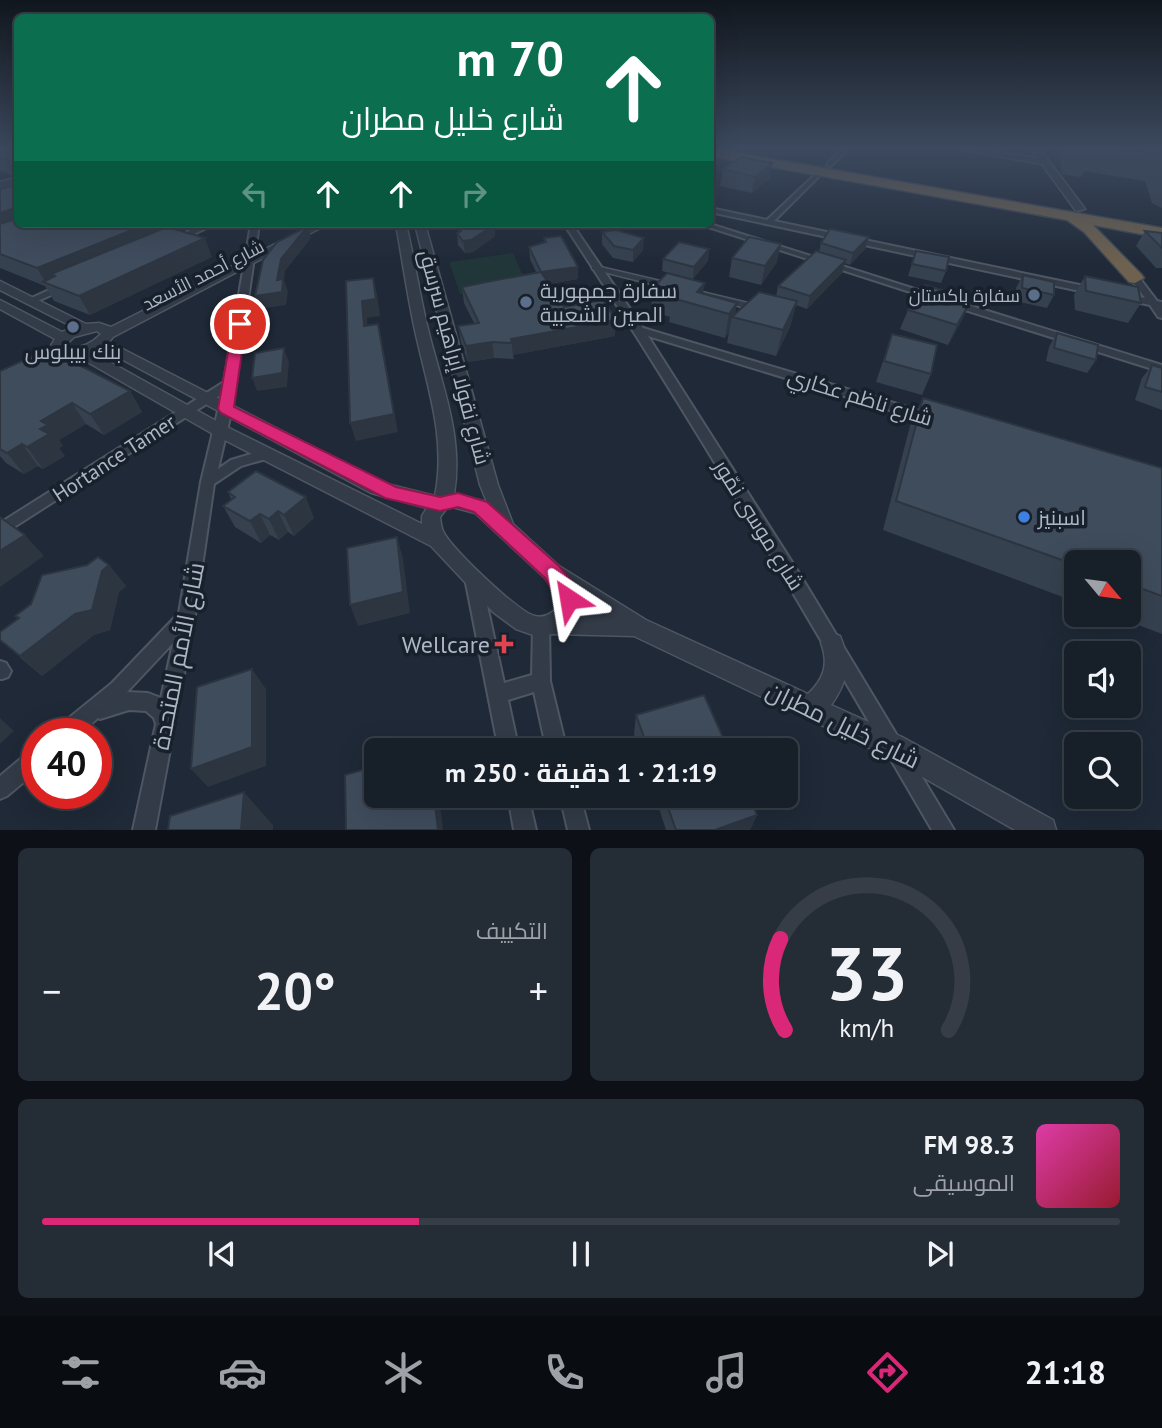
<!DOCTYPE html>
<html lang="ar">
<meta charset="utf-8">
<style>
body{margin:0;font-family:"PT Sans",Cairo,sans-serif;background:#242c35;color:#f1f3f6;direction:rtl;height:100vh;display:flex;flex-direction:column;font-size:26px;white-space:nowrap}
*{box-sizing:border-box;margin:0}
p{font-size:23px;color:#9ea2a8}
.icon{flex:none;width:38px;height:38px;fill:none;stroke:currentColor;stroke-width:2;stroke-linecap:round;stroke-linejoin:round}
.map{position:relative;height:830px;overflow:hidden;direction:ltr}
.details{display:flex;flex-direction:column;gap:18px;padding:18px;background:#0d1117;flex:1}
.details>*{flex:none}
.top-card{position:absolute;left:14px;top:14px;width:700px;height:214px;border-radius:10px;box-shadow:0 7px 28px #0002,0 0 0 2px #363d46;direction:rtl;background:#0b6e4f;color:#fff;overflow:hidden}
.needle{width:46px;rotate:119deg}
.tools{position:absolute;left:1064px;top:550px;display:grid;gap:14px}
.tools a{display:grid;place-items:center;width:77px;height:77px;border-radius:10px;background:#171f29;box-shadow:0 7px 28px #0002,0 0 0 2px #363d46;font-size:35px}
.speed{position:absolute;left:21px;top:718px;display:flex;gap:14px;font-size:35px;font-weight:700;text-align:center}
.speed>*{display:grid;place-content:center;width:91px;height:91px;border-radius:50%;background:#171f29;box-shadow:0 7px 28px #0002,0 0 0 2px #363d46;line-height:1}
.speed .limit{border:10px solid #d22;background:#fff;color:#111}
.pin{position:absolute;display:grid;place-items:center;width:60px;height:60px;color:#fff;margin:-30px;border:4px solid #fff;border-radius:50%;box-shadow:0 2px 7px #0007}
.me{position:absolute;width:77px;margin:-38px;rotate:327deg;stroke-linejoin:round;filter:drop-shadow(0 0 5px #0008)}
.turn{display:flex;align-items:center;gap:24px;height:147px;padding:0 35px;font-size:32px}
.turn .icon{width:91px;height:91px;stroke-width:2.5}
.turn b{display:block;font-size:49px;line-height:60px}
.lanes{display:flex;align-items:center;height:66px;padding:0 35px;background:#0003;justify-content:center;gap:35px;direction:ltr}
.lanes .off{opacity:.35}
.big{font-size:52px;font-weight:700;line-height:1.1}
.details .card{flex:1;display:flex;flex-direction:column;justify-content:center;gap:10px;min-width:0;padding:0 24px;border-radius:10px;background:#242c35}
.details .dial{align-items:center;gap:0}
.dial svg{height:182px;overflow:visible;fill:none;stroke:#363d46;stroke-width:7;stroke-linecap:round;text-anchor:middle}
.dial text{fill:#f1f3f6;stroke:none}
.song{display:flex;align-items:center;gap:21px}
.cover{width:84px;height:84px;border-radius:10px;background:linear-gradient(135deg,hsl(320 70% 55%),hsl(350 70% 35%))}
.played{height:7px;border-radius:4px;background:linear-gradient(90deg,#db2777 35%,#363d46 35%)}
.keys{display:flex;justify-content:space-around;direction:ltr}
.heat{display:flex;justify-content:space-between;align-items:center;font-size:38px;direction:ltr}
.details .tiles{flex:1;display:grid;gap:18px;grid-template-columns:1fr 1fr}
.card:last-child{grid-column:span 2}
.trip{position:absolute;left:364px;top:738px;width:434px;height:70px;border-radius:10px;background:#171f29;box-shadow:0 7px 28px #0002,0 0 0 2px #363d46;font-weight:700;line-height:70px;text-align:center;direction:rtl}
.menu{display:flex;height:112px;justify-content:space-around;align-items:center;background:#090c10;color:#9ea2a8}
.menu .icon{width:49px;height:49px}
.menu .on{color:#db2777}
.menu b{font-size:32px;color:#f1f3f6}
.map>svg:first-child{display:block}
</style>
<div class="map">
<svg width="1162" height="830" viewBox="0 0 1162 830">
<rect width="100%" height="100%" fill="#1f2937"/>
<path fill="#213638" d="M513,253L526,283L460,294L449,262Z"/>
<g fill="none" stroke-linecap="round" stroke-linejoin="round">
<defs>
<g id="pedestrian">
<path d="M592,265L673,284L674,286L673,288H667L592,269Z"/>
<path d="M695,291H698L748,303L749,305L748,307H742L695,295Z"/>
</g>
<g id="minor">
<path d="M842,148H849L831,166H827V164Z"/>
<path d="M820,170L823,172L774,221L1094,288L1099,291L1094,294L710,212V208L767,220Z"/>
<path d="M204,224H215L179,241L172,239Z"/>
<path d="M251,224H259L232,409L218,469L231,460L268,449L273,451L275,454L273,457L241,466L214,484L195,615L155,830H133L156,724L154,718L146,711L129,710L100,719L98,718L80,733H56L59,726L112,683L179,613L201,482L222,394L0,536V523L224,382ZM173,643L161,698L148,693L127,692Z"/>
<path d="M564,224H572L643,328L934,415L936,418L934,421H926L648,336L799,573L954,830H932C813,626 694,421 564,224Z"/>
<path d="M699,224H710L940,297L935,300L932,299Z"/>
<path d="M1135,275L1138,276L1157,301L1162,302V318L1158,317L1150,305L1122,299L1120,297L1125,294L1145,298L1130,278Z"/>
<path d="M62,284L65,285V289L33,303H27L25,301Z"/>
<path d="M952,300L1162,365V372L949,305L947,303Z"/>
<path d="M473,571L479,573L481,578L504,683L532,675L533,626L535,621L541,618L547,621L549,626L550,681L567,751H547L534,692L508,700L519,751H499L465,578L467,573Z"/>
<path d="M0,661L6,663L11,671L8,677L2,679H0Z"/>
<path d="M37,748V771L7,796L0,799V776L30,751Z"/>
<path d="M508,796H528L536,830H514Z"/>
<path d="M560,796H580L589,830H568Z"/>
</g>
<g id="tertiary">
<path d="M951,148H974L1037,158L1030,148H1039L1085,209L1076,211L1042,164Z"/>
<path d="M18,177V183L0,188V182Z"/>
<path d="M315,224H328L113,337L109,342L383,483L435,496C447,437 426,383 414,326C407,292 402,258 396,224H406C414,257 419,291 427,325C440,381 464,435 454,494L487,502L480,485L415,224H425L498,485L513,524L559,566L646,620L808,694C824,679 829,664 821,643L824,636L832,633L840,636C851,662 848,682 831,705L902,737L1053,820L1056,830H1015L884,755L634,636L553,634L536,636L516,629L493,612L431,546L213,434L77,356L56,355L50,347L55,339L0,309V300L62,332L73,327L0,290V281L86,324L99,323L111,327ZM97,331L101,334C91,344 78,350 64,347L74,337ZM101,348L371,493L427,508L422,516V524L225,426L92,352ZM452,507L475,513L545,578L558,597L555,610C549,615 543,618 535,616C520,614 451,548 444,533C441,528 441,523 440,517L446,509ZM579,600L602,615H575Z"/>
</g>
<path id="motorway" d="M710,148L1162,228V238L1093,225L1141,274L1144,278L1135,283L1129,282L1084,232L1067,220L710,156Z"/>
</defs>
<use href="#pedestrian" stroke="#4d5662" stroke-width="3"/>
<use href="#minor" stroke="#4d5662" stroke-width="4"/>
<use href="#tertiary" stroke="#4d5662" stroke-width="3"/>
<use href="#motorway" stroke="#3d4652" stroke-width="3"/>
<use href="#pedestrian" fill="#323b47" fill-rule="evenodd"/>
<use href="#minor" fill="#323b47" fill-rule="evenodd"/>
<use href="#tertiary" fill="#323b47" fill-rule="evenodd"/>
<use href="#motorway" fill="#6e614f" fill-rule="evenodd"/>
</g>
<g fill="#36414f">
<path d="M0,148H18V178L16,175L14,176L0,170Z"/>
<path d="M1058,148H1162V208L1152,203L1145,181L1084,171L1081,177L1062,174Z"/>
<path d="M772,163L769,179L752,193L720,186L723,169Z"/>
<path d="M0,189L18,224L174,229L212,257L90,315L54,301L45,286L0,268Z"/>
<path d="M457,224L494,225L495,236L473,252L465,253L458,245L457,233L459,232Z"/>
<path d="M1145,231L1162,233V268H1156L1136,246Z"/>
<path d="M602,232L643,250L633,262L613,258L602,244Z"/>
<path d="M869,237L865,249L850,265L845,263L842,273L807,309L796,305L790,327L776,356L727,343L729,332L725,338L669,322L670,317L651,311L653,288L703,294L735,314L776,296L778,286L819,252L821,243Z"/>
<path d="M544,238L578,267V279L549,284L564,307L615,336L513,355L514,359L494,358L468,362L461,342L458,326L474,323L464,303L462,287L536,272L530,259L529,247L544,243Z"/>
<path d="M709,249L708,261L693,279L662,271L663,259Z"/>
<path d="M916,251L946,271L941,283L908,276Z"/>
<path d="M732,258L777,262L761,285L729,277Z"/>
<path d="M1023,275L1054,295L1047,308L1015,301L1016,288Z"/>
<path d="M1085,276L1141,303L1128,323L1075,310L1074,295Z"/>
<path d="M908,310L963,318L948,345L900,329Z"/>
<path d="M1057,333L1096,360L1087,373L1046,361L1049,347Z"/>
<path d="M892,334L931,374L922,395L876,382Z"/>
<path d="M1152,365L1162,368V410L1135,400L1142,378Z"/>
<path d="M0,371L130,391L142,412L104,435L86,424L59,440L63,446L59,448L65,456L43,469L38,466L24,474L6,463L0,456Z"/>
<path d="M923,398L1162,468V634L1110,614H1129V562H1076V602L883,530L910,426Z"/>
<path d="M228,492L314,518L294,536L288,532L279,540L270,535L261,543L235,527L223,506L231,499Z"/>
<path d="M109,565L126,586L119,592L110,630L94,635L42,676L0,640Z"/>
<path d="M636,715L729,751H639L634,734Z"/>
<path d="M655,796H749L757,815L750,830H666Z"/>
</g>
<g fill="#2c3540">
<path d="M4,159H10L11,167L16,175L14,176Z"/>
<path d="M772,163L769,179L752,193L755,177Z"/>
<path d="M18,207V224L0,235V213Z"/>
<path d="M147,224H185L159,235L51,274L57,284L46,283L37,268Z"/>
<path d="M494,225L495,236L473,252L465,253L463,241Z"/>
<path d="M308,226L311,238L285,271L284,280L288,292L286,305L260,309L255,296L277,280L281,259Z"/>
<path d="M869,237L865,249L850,265L853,253Z"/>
<path d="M205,238L212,257L90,315L79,296Z"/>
<path d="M644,238L643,250L633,262V250Z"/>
<path d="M781,244L777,262L761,285L765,266Z"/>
<path d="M709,249L708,261L693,279L694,267Z"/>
<path d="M846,260L842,273L807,309L810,296Z"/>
<path d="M578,267V279L541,285V272Z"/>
<path d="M373,278L377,294L380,316L367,318L369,343L364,326L362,301Z"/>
<path d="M705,283L701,306L697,292Z"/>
<path d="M972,299L963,318L948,345L957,325Z"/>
<path d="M797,301L790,327L776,356L783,330Z"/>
<path d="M737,303L735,317H732L729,332L725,338L729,314Z"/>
<path d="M616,320L615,336L513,355L511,339Z"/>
<path d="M378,324L398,432L356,441L350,423Z"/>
<path d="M492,342L494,358L468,362L466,346Z"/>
<path d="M284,348L289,362L287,387L257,391L252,378Z"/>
<path d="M130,391L142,412L104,435L90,414Z"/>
<path d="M72,403L86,424L59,440L63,446L59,448L65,456L43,469L27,447L41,421Z"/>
<path d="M22,444L38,466L24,474L7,453Z"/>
<path d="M306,497L314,518L294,536L284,515Z"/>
<path d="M278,511L288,532L279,540L269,519Z"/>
<path d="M260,514L270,535L261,543L250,521Z"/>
<path d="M25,535L44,556L0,587V551Z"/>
<path d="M397,537L403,558L410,613L358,626L350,605Z"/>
<path d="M109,565L126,586L119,592L110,630L94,635L42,676L20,656L102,571Z"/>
<path d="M252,669L266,689V766L208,787L191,769Z"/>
<path d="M0,718L14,731L0,744Z"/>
<path d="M244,792L273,825V830H241Z"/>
<path d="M434,796H439L443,830H438Z"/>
<path d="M757,815L750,830H715Z"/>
</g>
<g fill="#3f4c5c" stroke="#2c3540" stroke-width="2">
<path d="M0,148H18V169L11,167L10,159H4L0,158Z"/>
<path d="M1119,148H1162V158L1161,155Z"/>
<path d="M741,157L772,163L755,177L723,169Z"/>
<path d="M18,184V207L0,213V189Z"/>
<path d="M18,218V224H147L37,268L0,254V224Z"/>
<path d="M459,224H492L494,225L471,240L463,241L457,233L461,231Z"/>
<path d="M308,226L281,259L277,280L283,279L282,292L255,296L263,260L277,242Z"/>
<path d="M167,227L205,238L79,296L43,282L55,276L51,274Z"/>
<path d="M830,229L869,237L853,253L821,243Z"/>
<path d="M616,230L644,238L633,250L614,246L602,232Z"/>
<path d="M1145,231L1162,233V248Z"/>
<path d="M561,236L578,267L541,272L529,247L546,242L544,238Z"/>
<path d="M749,237L781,244L765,266L732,258Z"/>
<path d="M679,242L709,249L694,267L663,259Z"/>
<path d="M816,251L846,260L810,296L778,286Z"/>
<path d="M916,251L949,257L946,271L912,264Z"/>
<path d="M541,272L564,307L603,300L616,320L511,339L512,343L492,342L466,346L458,326L479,323L462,287L496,280Z"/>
<path d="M667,273L705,283L697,292L737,303L729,314L672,298L675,294L653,288Z"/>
<path d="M1023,275L1054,282V295L1022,288Z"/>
<path d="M1085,276L1138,287L1141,303L1086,291Z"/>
<path d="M373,278L376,299L362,301L364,326L378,324L394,414L350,423L346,281Z"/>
<path d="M925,285L972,299L957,325L908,310Z"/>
<path d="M759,292L797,301L783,330L732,317Z"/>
<path d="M1057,333L1098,345L1096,360L1054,348Z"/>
<path d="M892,334L937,345L931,374L884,361Z"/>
<path d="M284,348L282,373L252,378L255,353Z"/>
<path d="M48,349L130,391L90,414L72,403L41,421L48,425L40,429L49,434L27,447L22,444L7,453L0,449V371Z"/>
<path d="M1152,365L1162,368V392L1145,387Z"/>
<path d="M923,398L1162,468V596L1129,584V562H1076V565L896,501Z"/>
<path d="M256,471L306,497L284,515L278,511L269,519L260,514L250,521L223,506L235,497L228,492Z"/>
<path d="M0,517L25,535L0,551Z"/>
<path d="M397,537L403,592L350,605L347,548Z"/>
<path d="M98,557L109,565L102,571L92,610L75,614L20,656L0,640V632L19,618L15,616L31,604L42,575L87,565Z"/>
<path d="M252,669V747L191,769L197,687Z"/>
<path d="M704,695L729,751H649L636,715Z"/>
<path d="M376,766V796H434L438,830H346L345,775Z"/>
<path d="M244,792L241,830H168L170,816Z"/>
<path d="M664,796H749L757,815L715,830H676Z"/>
</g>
<linearGradient id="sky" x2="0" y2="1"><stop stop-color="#11171e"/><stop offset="0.56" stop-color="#3c495e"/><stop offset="1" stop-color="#3c495e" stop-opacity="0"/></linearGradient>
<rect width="1162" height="265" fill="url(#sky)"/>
<path fill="#db2777" stroke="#8e194d" stroke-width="2" d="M240,320L246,324L234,407L396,487L440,497L458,493L487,502L559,566L573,583L579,599L576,606L569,608L561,606L545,578L474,512L458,507L440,511L385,498L221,413L218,409L233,324Z"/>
<g fill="#5c6f8a" stroke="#18202c" stroke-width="2.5">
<circle cx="1034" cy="295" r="7"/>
<circle cx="526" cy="302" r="7"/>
<circle cx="73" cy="327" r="7"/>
</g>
<circle fill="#3f7fe0" stroke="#18202c" stroke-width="2.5" cx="1024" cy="517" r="7"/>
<path fill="#e0444e" stroke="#18202c" stroke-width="2.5" d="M500.5 633.5h7v7h7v7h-7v7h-7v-7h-7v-7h7z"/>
<g text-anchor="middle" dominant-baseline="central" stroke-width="7" stroke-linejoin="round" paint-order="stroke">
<g font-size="18" fill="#acb6c4" stroke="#18202c">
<text transform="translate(203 275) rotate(-27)">شارع أحمد الأسعد</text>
</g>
<g font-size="18" fill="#acb6c4" stroke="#18202c" text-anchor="end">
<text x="1020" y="295">سفارة باكستان</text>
</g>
<g font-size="21" fill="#acb6c4" stroke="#18202c" text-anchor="start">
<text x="540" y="290">سفارة جمهورية<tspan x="540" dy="24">الصين الشعبية</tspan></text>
<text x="73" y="351" text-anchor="middle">بنك بيبلوس</text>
<text x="1038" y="517">اسبنيز</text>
</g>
<g font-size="21" fill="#acb6c4" stroke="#18202c">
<text transform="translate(455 357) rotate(75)">شارع نقولا إبراهيم سرسق</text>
<text transform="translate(860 397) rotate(17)">شارع ناظم عكاري</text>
<text transform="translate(114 458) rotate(-33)">Hortance Tamer</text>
<text transform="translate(759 525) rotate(58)">شارع موسى نمّور</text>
</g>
<g font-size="24" fill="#acb6c4" stroke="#18202c" text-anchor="end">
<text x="490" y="644">Wellcare</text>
</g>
<g font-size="24" fill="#acb6c4" stroke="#18202c">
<text transform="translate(178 656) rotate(-79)">شارع الأمم المتحدة</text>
<text transform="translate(843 725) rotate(26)">شارع خليل مطران</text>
</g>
</g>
</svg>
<div class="tools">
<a><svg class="needle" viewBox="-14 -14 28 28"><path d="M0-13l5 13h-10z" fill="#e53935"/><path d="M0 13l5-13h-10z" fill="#9ea2a8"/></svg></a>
<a><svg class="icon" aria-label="sound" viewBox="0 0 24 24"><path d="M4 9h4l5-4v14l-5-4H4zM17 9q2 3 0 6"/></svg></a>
<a><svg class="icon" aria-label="search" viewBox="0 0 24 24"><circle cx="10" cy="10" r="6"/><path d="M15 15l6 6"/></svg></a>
</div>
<div class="speed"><div class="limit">40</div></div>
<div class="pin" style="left:240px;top:324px;background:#d93025"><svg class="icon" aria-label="arrive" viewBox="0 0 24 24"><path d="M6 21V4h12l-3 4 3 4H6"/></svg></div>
<svg class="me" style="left:569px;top:599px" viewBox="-20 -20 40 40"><path d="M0-17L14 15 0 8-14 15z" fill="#db2777" stroke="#fff" stroke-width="4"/></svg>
<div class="trip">21:19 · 1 دقيقة · 250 m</div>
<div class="top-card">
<div class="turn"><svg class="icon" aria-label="ahead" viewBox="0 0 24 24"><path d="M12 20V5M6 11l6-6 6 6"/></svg><div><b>70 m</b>شارع خليل مطران</div></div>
<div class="lanes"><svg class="icon off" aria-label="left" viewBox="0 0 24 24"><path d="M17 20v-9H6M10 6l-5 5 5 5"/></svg><svg class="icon" aria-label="ahead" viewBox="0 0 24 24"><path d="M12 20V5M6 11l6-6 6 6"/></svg><svg class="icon" aria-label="ahead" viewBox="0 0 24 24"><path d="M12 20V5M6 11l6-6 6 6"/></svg><svg class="icon off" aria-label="right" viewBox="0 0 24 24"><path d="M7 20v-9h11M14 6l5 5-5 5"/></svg></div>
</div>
</div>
<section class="details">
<div class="tiles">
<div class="card dial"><svg viewBox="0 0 100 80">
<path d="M14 69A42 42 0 1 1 86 69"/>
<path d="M14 69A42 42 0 0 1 12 29" stroke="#db2777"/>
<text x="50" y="56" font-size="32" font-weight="700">33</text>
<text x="50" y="72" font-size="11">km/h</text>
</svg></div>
<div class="card"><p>التكييف</p>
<div class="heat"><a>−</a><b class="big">20°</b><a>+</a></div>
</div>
<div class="card">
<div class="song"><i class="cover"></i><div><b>98.3 FM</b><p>الموسيقى</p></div></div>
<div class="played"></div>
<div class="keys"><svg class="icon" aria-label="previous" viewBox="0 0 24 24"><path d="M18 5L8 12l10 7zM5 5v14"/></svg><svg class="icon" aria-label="pause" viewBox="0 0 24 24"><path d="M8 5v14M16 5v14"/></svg><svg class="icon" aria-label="next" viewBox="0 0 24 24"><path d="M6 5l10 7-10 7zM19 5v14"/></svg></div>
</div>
</div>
</section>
<nav class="menu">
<b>21:18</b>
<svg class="icon on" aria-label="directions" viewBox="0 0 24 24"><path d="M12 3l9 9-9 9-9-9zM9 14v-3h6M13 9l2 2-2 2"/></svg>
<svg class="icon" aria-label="music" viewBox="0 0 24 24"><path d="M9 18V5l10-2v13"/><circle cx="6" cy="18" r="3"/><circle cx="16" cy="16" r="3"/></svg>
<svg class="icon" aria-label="phone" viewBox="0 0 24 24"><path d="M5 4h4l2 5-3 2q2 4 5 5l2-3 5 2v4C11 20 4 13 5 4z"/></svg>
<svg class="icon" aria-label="climate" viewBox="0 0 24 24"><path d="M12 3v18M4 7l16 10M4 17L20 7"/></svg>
<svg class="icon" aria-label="car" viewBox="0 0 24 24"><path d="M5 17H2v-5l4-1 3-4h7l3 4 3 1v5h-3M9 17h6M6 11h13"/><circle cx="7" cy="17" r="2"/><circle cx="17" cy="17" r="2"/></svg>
<svg class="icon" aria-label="filters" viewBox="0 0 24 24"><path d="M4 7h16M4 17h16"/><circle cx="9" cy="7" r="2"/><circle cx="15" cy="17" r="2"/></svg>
</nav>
